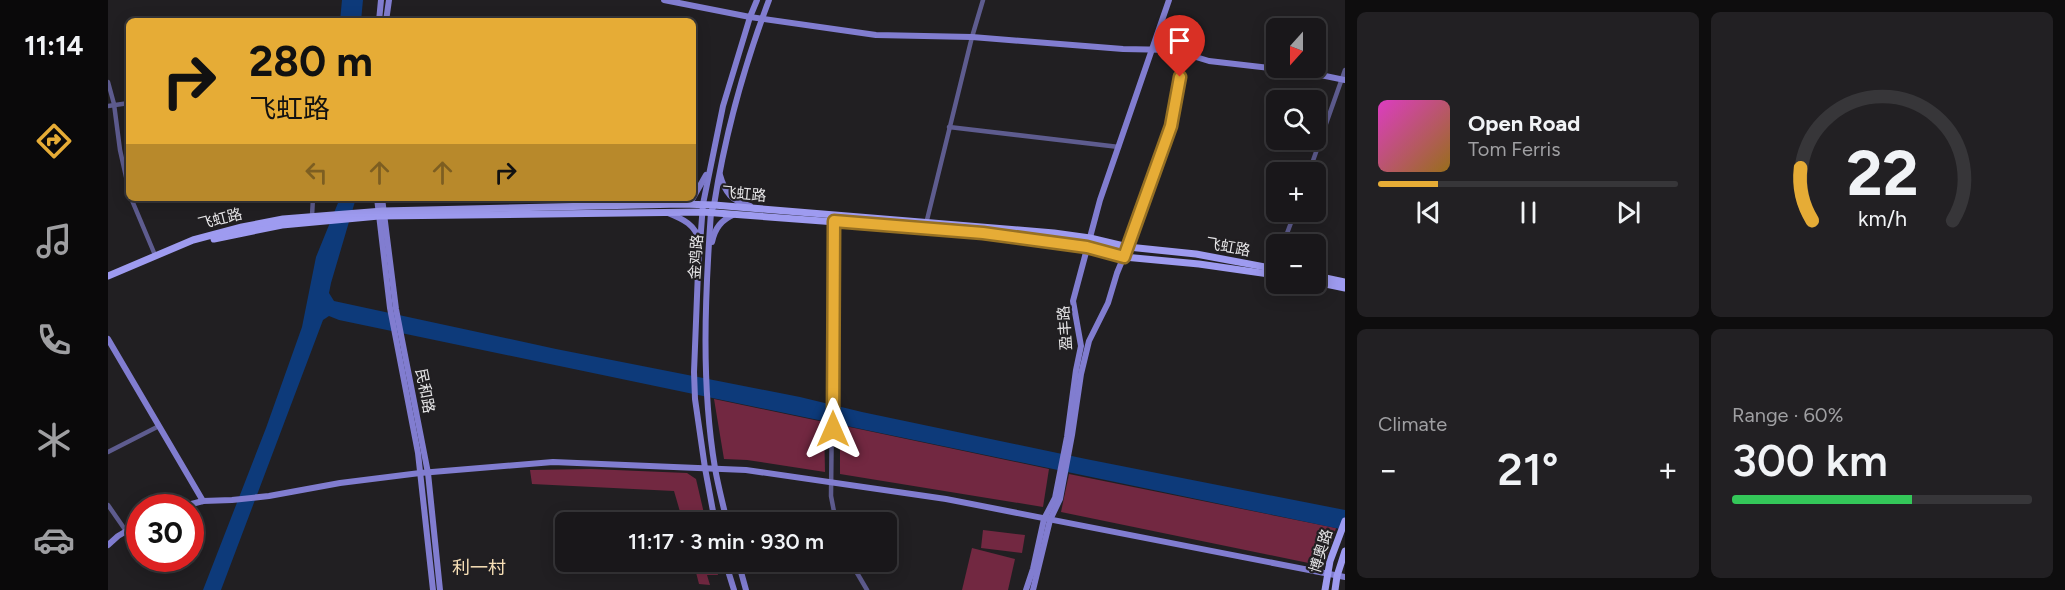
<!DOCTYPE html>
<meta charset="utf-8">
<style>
body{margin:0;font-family:Figtree,"Noto Sans SC",sans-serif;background:#222023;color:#f1f3f6;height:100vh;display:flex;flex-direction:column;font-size:22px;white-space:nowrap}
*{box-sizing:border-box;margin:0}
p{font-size:20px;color:#9f9fa2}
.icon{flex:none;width:33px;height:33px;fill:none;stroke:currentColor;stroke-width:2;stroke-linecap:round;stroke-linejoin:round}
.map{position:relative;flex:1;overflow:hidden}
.panel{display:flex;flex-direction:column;gap:12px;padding:12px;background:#0e0d0e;width:720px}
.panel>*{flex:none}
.banner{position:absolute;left:18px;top:18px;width:570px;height:183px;border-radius:9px;box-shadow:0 3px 15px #0003,0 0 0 2px #373639;background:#e6ac36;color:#111;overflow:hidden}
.needle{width:39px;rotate:201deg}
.buttons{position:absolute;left:1158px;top:18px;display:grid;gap:12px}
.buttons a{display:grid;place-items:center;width:60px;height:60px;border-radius:9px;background:#19171a;box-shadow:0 3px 15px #0003,0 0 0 2px #373639;font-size:30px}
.speed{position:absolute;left:18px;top:494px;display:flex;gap:12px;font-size:30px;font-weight:700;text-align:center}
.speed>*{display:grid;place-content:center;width:78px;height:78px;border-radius:50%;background:#19171a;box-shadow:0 3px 15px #0003,0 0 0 2px #373639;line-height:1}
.speed .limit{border:9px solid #d22;background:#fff;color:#111}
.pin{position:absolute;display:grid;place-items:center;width:51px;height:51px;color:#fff;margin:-62px -26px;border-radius:50% 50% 50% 0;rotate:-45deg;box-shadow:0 0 6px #0007}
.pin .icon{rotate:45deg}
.me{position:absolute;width:66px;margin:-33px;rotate:0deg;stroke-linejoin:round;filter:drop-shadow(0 0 4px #0008)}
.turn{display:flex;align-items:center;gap:21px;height:126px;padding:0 24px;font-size:27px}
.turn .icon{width:78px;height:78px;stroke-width:2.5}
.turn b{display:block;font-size:42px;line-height:51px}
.lanes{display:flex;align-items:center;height:57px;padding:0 24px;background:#0003;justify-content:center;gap:30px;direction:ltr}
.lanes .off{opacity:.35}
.big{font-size:45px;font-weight:600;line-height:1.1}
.panel .widget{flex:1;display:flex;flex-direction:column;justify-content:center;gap:9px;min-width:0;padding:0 21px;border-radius:9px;background:#222023}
.panel .dial{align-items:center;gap:0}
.dial svg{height:156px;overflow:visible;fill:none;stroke:#373639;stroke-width:7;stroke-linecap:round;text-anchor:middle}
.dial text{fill:#f1f3f6;stroke:none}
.song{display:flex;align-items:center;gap:18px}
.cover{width:72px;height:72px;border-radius:9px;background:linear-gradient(135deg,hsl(310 70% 55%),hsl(40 70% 35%))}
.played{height:6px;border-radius:3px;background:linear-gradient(90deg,#e6ac36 20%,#373639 20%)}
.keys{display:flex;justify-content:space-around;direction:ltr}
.heat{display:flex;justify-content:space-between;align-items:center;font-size:33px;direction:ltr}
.charge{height:9px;border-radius:4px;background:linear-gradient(90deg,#34c759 60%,#373639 0)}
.panel .tiles{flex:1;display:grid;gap:12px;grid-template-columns:repeat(2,1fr)}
.trip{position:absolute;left:447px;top:512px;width:342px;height:60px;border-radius:9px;background:#19171a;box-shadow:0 3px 15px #0003,0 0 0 2px #373639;font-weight:600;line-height:60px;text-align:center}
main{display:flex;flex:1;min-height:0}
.dock{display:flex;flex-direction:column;width:108px;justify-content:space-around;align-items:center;background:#0a090a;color:#9f9fa2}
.dock .icon{width:42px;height:42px}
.dock .current{color:#e6ac36}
.dock b{font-size:27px;color:#f1f3f6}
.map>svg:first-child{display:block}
</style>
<main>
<nav class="dock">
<b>11:14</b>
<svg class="icon current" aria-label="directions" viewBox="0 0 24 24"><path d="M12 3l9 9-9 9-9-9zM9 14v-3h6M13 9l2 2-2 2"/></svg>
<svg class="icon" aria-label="music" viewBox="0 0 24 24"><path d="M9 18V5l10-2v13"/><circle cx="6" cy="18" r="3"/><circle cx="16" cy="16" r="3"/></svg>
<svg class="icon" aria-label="phone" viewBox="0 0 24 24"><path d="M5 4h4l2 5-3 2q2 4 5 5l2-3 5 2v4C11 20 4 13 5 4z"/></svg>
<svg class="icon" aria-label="climate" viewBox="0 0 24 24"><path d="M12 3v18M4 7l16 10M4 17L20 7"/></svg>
<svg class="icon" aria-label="car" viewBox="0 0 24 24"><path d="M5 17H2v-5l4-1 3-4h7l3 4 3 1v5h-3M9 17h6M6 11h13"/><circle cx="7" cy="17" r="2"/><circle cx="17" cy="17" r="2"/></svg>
</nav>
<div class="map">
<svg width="1237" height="590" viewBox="0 0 1237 590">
<rect width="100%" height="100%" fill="#211f22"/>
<g fill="#722841">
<path d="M606,399L716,422L717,472L639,460L616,459Z"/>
<path d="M732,425L941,469L935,507L732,474Z"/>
<path d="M483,469L579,473L588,479L598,522H575L566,491L424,484L422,470Z"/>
<path d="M961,474L1228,528L1215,566L953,512Z"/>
<path d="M875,530L917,535L914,553L873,548Z"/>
<path d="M864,548L907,559L900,590H854Z"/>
<path d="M585,561H607L610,575H599L602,585L591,584Z"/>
</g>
<g fill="#0d3a7a">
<path d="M234,0H255L253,21H232Z"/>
<path d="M232,198H248L223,283L221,293L226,301L448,349L692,397L754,412L978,459L1237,510V530L231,320L221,316L215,320L113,590H95L158,428L194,327L208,257Z"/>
</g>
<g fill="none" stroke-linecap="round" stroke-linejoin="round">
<g stroke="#5e5c8f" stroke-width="4.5">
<path d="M0,82L6,104L12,150L21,190"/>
<path d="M0,106L21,103"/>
<path d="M841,127L1011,147"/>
<path d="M1201,172L1237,70"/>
<path d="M23,198L47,255"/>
<path d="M204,216L205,198"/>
<path d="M726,221L723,496L728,522"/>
<path d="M818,224L864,37L875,0"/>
<path d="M1175,244L1187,212"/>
<path d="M0,452L51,426"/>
<path d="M0,505L18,531"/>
<path d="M742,561L759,590"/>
</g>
<g stroke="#817dd0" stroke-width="6">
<path d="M556,0L642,17L768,35L864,37L1015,49L1065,50L1101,61L1198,72L1237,80"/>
<path d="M271,21L273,0"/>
<path d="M278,21L281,0"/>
<path d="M612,175C617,193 624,201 642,206"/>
<path d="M269,198L282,308L310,453L325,590"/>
<path d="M274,198L288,309L320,473L332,590"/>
<path d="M585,198L598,175"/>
<path d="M560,213C575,219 588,225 591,241"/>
<path d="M604,242C607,228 613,220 627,214"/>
<path d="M0,339L95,501"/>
<path d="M72,507L95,501L124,500L161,496L232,483L312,473L445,462L638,470L838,499L1237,577"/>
<path d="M607,522L597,468L587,399L586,372L590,271L595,204L615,106L642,17L649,0"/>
<path d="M619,522C615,504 610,486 607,468C593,384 597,297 603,212L606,205C617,135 636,66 661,0"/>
<path d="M0,545L10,536L32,523"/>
<path d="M617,561L626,590"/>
<path d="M630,561L638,590"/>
<path d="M918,590L925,569L936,519L947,498L959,437L968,370L973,346L965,301L992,200L1061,0"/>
<path d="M925,590L942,520L952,499L964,435L973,374L981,341L1000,303L1009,273L1028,227L1063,126L1072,77V63L1065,50"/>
</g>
<g stroke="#9e9bf0" stroke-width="7">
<path d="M106,239L174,225L271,216L595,212L875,233L979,247L1016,257L1091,264L1168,275"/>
<path d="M0,276L85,240L134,227L175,219L275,211L573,204L606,205L946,233L982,238L1020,247L1088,254L1168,269"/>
<path d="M1208,276L1237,282"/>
<path d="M1208,282L1237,288"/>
<path d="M1217,590L1222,561L1237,521"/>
<path d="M1227,590L1229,576L1237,551"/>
</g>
</g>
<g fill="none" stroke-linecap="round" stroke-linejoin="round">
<defs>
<path id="route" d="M725,429L726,221L875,233L979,247L1016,257L1063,126L1072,77"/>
</defs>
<use href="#route" stroke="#967023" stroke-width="15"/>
<use href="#route" stroke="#e6ac36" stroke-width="10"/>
</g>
<g text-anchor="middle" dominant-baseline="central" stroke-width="4.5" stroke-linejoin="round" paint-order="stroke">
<g font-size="15" fill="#e6e5e7" stroke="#211f22">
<text transform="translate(636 194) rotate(5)">飞虹路</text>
<text transform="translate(112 219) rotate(-14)">飞虹路</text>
<text transform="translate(1120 247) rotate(10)">飞虹路</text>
<text transform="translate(588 257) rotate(-86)">金鸡路</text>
<text transform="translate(957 328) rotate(-94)">盈丰路</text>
<text transform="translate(317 391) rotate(79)">民和路</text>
<text transform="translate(1213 551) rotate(-73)">博奥路</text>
</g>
<g font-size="18" fill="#f8e0b7" stroke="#211f22">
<text x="371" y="568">利一村</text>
</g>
</g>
</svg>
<div class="buttons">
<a><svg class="needle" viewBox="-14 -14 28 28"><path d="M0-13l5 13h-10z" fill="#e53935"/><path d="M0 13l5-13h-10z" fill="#9f9fa2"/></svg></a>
<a><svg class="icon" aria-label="search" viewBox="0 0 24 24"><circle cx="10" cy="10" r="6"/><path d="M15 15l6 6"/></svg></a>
<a>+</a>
<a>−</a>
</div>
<div class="speed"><div class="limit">30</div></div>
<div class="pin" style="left:1072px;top:77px;background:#d93025"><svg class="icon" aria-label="arrive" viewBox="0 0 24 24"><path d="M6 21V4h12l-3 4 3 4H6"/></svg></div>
<svg class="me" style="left:725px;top:429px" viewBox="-20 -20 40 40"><path d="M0-17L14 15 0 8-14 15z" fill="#e6ac36" stroke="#fff" stroke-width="4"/></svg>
<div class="trip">11:17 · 3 min · 930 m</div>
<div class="banner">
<div class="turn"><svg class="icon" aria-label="right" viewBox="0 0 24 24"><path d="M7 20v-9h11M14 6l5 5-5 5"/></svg><div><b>280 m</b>飞虹路</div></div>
<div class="lanes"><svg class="icon off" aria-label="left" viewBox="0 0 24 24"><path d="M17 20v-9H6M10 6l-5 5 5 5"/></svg><svg class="icon off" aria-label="ahead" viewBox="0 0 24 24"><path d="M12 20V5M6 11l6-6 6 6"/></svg><svg class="icon off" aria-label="ahead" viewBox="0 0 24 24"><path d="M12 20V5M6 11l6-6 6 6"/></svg><svg class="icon" aria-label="right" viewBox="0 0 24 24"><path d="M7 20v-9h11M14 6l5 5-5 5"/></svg></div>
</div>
</div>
<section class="panel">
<div class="tiles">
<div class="widget">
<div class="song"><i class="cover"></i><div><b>Open Road</b><p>Tom Ferris</p></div></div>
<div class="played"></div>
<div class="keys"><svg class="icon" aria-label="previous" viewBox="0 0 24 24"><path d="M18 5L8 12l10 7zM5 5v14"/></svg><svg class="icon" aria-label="pause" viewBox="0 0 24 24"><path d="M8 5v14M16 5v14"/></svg><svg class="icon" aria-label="next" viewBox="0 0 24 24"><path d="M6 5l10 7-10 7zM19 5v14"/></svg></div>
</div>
<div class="widget dial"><svg viewBox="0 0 100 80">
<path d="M14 69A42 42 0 1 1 86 69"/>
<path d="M14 69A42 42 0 0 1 8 42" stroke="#e6ac36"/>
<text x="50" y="56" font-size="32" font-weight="700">22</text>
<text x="50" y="72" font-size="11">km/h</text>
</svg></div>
<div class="widget"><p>Climate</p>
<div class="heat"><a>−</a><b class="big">21°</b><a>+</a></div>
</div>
<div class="widget"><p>Range · 60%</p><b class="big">300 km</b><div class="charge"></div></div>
</div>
</section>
</main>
